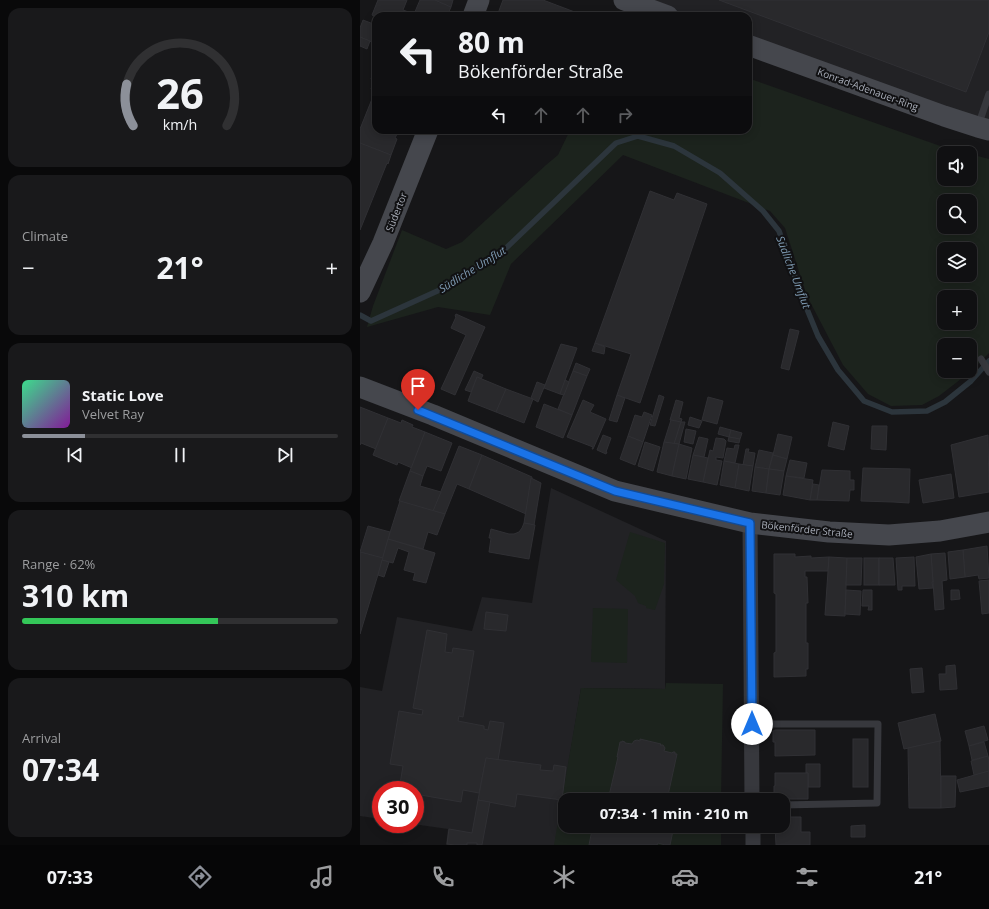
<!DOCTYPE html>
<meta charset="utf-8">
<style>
body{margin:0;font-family:"Open Sans",sans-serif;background:#19191b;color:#f1f3f6;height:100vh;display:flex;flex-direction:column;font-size:15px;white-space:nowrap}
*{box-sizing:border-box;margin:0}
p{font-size:13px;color:#9c9d9f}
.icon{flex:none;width:22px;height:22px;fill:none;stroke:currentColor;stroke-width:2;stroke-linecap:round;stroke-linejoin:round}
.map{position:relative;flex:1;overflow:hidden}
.drawer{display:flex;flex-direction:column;gap:8px;padding:8px;background:#09090a;width:360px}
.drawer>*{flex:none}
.guide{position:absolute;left:12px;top:12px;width:380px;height:122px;border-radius:12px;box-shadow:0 2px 10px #0003,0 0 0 1px #303032;background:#101012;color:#f1f3f6;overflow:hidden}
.controls{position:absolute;left:577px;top:146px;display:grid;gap:8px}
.controls a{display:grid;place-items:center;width:40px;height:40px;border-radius:8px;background:#101012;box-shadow:0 2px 10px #0003,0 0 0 1px #303032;font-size:20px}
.speed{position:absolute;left:12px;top:781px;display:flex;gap:8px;font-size:20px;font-weight:700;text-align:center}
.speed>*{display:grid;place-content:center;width:52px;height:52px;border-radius:50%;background:#101012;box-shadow:0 2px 10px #0003,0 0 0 1px #303032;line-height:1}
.speed .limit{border:6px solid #d22;background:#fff;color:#111}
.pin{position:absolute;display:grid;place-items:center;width:34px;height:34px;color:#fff;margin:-41px -17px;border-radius:50% 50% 50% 0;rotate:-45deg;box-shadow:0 0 4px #0007}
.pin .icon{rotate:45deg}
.me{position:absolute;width:44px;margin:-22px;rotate:0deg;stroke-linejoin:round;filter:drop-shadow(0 0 3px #0008)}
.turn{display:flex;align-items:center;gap:14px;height:84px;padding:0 20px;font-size:18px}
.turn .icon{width:52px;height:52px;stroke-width:2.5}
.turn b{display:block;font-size:28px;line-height:34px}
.lanes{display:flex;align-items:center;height:38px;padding:0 20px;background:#0003;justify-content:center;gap:20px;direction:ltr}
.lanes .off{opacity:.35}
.big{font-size:30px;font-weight:700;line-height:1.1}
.drawer .tile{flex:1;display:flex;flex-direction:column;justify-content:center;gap:6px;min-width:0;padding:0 14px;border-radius:12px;background:#19191b}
.drawer .dial{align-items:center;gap:0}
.dial svg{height:104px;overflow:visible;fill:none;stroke:#303032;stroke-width:7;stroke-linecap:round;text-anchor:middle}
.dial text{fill:#f1f3f6;stroke:none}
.song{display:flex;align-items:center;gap:12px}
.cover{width:48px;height:48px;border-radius:6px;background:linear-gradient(135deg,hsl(150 70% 55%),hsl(290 70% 35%))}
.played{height:4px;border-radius:2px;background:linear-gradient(90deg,#8c9099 20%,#303032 20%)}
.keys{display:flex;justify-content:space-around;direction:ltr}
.heat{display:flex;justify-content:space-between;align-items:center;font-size:22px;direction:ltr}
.charge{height:6px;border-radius:3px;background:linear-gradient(90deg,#34c759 62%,#303032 0)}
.trip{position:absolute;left:198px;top:793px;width:232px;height:40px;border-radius:12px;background:#101012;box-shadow:0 2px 10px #0003,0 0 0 1px #303032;font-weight:700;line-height:40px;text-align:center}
.dock{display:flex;height:64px;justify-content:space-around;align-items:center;background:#060607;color:#9c9d9f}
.dock .icon{width:28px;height:28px}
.dock .selected{color:#8c9099}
.dock b{font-size:18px;color:#f1f3f6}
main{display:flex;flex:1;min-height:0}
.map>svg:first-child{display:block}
</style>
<main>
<section class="drawer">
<div class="tile dial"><svg viewBox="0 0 100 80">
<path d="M14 69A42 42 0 1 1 86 69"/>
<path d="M14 69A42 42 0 0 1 9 37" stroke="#8c9099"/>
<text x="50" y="56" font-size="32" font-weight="700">26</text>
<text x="50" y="72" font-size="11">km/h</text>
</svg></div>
<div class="tile"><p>Climate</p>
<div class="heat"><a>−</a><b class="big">21°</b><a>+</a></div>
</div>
<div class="tile">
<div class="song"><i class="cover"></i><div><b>Static Love</b><p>Velvet Ray</p></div></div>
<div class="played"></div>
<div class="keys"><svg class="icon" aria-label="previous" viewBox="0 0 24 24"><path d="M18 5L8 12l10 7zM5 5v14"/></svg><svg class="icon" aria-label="pause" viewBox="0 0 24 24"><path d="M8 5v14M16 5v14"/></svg><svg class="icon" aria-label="next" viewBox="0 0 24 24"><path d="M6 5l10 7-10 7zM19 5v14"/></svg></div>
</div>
<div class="tile"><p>Range · 62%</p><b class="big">310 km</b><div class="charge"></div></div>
<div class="tile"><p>Arrival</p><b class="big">07:34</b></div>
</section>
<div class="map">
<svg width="629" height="845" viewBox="0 0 629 845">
<rect width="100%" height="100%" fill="#161618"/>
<g fill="#222225">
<path d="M264,0H629V130L388,45V16H308Z"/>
<path d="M191,488L306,541L305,689L221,688L195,845H86L88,829L53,824H55V790H21V819L0,816V687L22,691L37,617L112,631L122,597L172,603Z"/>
</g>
<g fill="#1c231d" fill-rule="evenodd">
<path d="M388,78L586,148L605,153H584V179H610V154L629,159V353L610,372L579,396L562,405L531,406L508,394L483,365L447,296L425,228L410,211L263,155L151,264L130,315L78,307L7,327L13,306L42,230L86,249L102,242L186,165L198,155L210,130H388ZM584,201H610V227H584ZM584,249H610V275H584ZM584,297H610V323H584ZM584,345H610V371H584Z"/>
<path d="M270,532L305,543L304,584L295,610L286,608V606L278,603L275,596L256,580Z"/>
<path d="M233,608L268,609L267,663L231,662Z"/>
<path d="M306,683L363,684L361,800H205V826H361V845H194L221,688L305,689Z"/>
</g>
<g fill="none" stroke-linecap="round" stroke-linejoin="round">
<path stroke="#2c353c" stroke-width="5.5" d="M0,315L11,321L84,288L144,250L256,143L278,136L314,146L360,173L403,211L419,231L442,297L458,336L478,370L504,401L532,412L567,411L585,402L611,381L629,361"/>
</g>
<g fill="#29292c" stroke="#303034">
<path d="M18,0H47L43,10L54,14L60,0H75L91,7L87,16L16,17L12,15Z"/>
<path d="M75,0H93L91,7Z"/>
<path d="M143,0H183L220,14V16H137Z"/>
<path d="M359,0H629V32L606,92Z"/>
<path d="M3,20L16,25V44L0,37V28Z"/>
<path d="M0,37L10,41L7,49L0,46Z"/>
<path d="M16,67V91L11,89L15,80L11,79Z"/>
<path d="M14,94H16V130H41L40,133L38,132L35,138L37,139L31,155L0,143V129Z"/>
<path d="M0,143L31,155L28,164L27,163L0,230Z"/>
<path d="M290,191L314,200L317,193L347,204L280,403L257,395L271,354L235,343Z"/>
<path d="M96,314L125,327L95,395L81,389L106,335L91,328L96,317L95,316Z"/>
<path d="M430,329L439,331L429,370L421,368Z"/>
<path d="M235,343L245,347L244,354L232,351Z"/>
<path d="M201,344L217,348L200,394L184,388Z"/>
<path d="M216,363L230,369L227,376L213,371Z"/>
<path d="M114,371L123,375L121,379L117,377L111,392L105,390Z"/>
<path d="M213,371L227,376L212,415L198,409Z"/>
<path d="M117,377L146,389L136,412L108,401Z"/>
<path d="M205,380L209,382L204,395L200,394Z"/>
<path d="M177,382L185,385L178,402L171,398Z"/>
<path d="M146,389L173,399L164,423L136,412Z"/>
<path d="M257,395L265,398L257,422L249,420Z"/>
<path d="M299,395L304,397L295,426L290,425Z"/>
<path d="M348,397L363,401L357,424L342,420Z"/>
<path d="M223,400L234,405L230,412L246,419L233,449H232L233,447L207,437Z"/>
<path d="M316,400L323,402L319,418L322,419L321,422L310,420Z"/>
<path d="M184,404L212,415L203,438L176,427Z"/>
<path d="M0,407L28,418L16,449L1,443L0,445Z"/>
<path d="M284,412L292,415L283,442L268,436L275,415L282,417Z"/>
<path d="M330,417L342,421L339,428L328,425Z"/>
<path d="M28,418L41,423L42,420L53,425L52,427L65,432L52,468L38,462L37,465L13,455Z"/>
<path d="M311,420L321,422L314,444L304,442Z"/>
<path d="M321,422H325L319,444H314Z"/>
<path d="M473,422L489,426L484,450L468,446Z"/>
<path d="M512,426H527L526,450L511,449Z"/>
<path d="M360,427L371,430L369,437L358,434Z"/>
<path d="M326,429L336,431L333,444L324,442Z"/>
<path d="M371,430L382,433L380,439L369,437Z"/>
<path d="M65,432L92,443L81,471L67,466L63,476L50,471Z"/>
<path d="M418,434L432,437L427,459L413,455Z"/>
<path d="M243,435L251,438L246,452H247L246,454L237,450Z"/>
<path d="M628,435L629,492L599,497L591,445Z"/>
<path d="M268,436L283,442L275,465L260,459Z"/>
<path d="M339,437L348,439L344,457L333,455Z"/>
<path d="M369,437L380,439L379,443L368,441Z"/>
<path d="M356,438L364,439L366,441L363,458L356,457V460L362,461L357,485L343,482L350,450L353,451Z"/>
<path d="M285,442L300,447L293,471L278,466Z"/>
<path d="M304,442L319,444L312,476L297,472Z"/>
<path d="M319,444L332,448L326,479L312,476Z"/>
<path d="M375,445H379L375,463L364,461L367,448L374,449Z"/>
<path d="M99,446L122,455L109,489L97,484L85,514L73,511Z"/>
<path d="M386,449H389L388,452L395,453L393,466L383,465Z"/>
<path d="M399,450L413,453L409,469L395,467Z"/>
<path d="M122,455L172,477L166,514L109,489Z"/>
<path d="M333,455L348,458L343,482L328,479Z"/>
<path d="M413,455L427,459L424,471L409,469Z"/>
<path d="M430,460L447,463L444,478L426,476Z"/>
<path d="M364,461L379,464L375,488L360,485Z"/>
<path d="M379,464L393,466L389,491L375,488Z"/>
<path d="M395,467L409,469L406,493L392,491Z"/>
<path d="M503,468L550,469L549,503L533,502L501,501Z"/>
<path d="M409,469L424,471L420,495L406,493Z"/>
<path d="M462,470L490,471V480H494V490H490L489,501L457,500Z"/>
<path d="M50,471L63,476L60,486L81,492L73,511L39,501Z"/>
<path d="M591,474L594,498L563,503L559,480Z"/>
<path d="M426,476L453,480L450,500L423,495Z"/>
<path d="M171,478L181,483L174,525L164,523Z"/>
<path d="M453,484L459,485L457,500H450Z"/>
<path d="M40,501L85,514L77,535L68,532L63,549L28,539Z"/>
<path d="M164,523L175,525L169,559L129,552L131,538H129L131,529L149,534H154L159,532L162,528Z"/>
<path d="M8,526L30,532L23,558L0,552Z"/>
<path d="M28,539L75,553L66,583L53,580L55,573L44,570L49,552L38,548L33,563L22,560Z"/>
<path d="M627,546L629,578L619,579L618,575L605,577L603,550Z"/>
<path d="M603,550L605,577L590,579L588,552Z"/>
<path d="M0,552L23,558L0,634Z"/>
<path d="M585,553L587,580L582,581L584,609L575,610L571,554Z"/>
<path d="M414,554H435V557L451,556V558L469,557L468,571H445V577H447L448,603H446V643H448V669H446V676L414,677V653L416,652V594L414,593Z"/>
<path d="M571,554L573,582H572L573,588L559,589L556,557Z"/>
<path d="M469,557L487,558L485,616L465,615Z"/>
<path d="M554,557L555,586H542V590H538L536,558Z"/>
<path d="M487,558H502L501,585H486Z"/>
<rect x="504" y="558" width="15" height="27"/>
<path d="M519,558H533L535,585H519Z"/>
<path d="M22,560L29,562L24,577L18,575Z"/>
<path d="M629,580V613L622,614L619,581Z"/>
<path d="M486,590L501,591L500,615L485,614Z"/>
<path d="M503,590H512V610H508L509,606H502Z"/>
<path d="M591,590H599L600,599L591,600Z"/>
<path d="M126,612L148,615L146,631L124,629Z"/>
<path d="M67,630L87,634L85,652L92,653L93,648L114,651L103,717L99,716L98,721L124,726V729L128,730L130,721L144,723L138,760L126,758L119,793L103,790L101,802L55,794V790H39L43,766L30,764L39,711L62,715L63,710L53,708Z"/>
<path d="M595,665L597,689L580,690L579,674H586V666Z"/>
<path d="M562,668L564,692L552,693L550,669Z"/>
<path d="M575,714L581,741L544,749L538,723Z"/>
<path d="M624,726L628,740L609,746L605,731Z"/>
<path d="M415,730H455V755L415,756V742H413V731Z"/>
<path d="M280,739L301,744L300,745H303L305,748L304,751L312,753L313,752H315V754H317L307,800H248L258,757H257L260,742H262V741L265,742V743L272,744L274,741L277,740L280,741Z"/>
<rect x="493" y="739" width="15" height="48"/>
<path d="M580,741L581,808H549L548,748Z"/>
<path d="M624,742L628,756L612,760L609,746Z"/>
<path d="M628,756L629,760V771L614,775L611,761Z"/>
<path d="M126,758L181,765L180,770L193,771L194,765L206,767L202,800L157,794L155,807L118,800Z"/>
<path d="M446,764H460V787H448V773H446Z"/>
<path d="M629,771V786L600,792L597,780Z"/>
<path d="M415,773H448V799H415V798H414V786H415Z"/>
<path d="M581,776H596L595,807L581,808Z"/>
<path d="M118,800L130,802L122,845H117V843H107V845H95L87,844L89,829L112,833Z"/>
<path d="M423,817H441V832H450V845H416L415,826H423Z"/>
<path d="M505,825V837H491V826Z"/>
<path d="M230,826H314L310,845H305L298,843L297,845H229L232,830L230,829Z"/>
</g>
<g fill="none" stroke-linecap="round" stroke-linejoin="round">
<g stroke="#37383d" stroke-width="7">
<path d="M618,126L629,94"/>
<path d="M621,359L629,372"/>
<path d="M392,724H518L517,803L423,805"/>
</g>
<g stroke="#37383d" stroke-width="15">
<path d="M390,523L392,800"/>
<path d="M393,826V845"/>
</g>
<g stroke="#45474d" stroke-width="21">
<path d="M264,0L308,16"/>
<path d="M113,16L119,0"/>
<path d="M388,45L584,116L618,127L629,130"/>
<path d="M0,292L23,243L68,130"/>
<path d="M0,387L73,415L255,491L390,523L469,532L529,535L580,531L629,522"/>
</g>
</g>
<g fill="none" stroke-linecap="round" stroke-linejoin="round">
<defs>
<path id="route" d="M58,410L255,491L390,523L392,724"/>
</defs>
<use href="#route" stroke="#114b97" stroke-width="10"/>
<use href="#route" stroke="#1a73e8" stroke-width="7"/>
</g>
<g text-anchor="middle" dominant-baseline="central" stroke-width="4" stroke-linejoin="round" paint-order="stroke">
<g font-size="10" fill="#a8adb8" stroke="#111113">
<text transform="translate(508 89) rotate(20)">Konrad-Adenauer-Ring</text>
<text transform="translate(36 212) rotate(-69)">Südertor</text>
<text transform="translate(447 529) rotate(6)">Bökenförder Straße</text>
</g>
<g font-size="11" font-style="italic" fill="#7f9bb3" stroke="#111113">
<text transform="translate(112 269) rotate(-32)">Südliche Umflut</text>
<text transform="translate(434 272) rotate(69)">Südliche Umflut</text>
</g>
</g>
</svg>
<div class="controls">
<a><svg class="icon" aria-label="sound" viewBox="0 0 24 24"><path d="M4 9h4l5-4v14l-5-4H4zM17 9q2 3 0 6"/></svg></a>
<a><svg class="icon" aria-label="search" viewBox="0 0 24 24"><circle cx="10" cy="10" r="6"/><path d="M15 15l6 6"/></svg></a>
<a><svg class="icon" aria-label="layers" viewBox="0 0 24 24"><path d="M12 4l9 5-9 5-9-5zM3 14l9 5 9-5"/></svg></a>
<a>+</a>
<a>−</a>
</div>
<div class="speed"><div class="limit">30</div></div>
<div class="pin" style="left:58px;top:410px;background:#d93025"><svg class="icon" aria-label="arrive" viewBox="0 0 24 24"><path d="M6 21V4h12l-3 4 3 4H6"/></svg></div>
<svg class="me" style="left:392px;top:724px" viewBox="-20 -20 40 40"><circle r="19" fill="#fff"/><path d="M0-13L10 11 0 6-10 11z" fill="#1a73e8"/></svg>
<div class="trip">07:34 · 1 min · 210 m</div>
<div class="guide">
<div class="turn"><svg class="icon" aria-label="left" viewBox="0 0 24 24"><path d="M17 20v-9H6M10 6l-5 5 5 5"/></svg><div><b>80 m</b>Bökenförder Straße</div></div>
<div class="lanes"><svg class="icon" aria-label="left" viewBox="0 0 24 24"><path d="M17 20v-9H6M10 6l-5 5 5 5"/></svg><svg class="icon off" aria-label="ahead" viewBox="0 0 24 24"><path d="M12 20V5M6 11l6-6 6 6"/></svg><svg class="icon off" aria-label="ahead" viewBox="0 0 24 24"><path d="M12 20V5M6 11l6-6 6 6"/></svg><svg class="icon off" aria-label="right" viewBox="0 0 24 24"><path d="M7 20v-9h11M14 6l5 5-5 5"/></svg></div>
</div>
</div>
</main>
<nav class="dock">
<b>07:33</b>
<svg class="icon selected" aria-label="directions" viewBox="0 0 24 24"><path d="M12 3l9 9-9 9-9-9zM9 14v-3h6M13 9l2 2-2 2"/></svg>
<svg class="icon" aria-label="music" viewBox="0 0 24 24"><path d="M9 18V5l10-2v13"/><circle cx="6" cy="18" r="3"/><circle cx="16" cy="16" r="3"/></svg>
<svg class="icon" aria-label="phone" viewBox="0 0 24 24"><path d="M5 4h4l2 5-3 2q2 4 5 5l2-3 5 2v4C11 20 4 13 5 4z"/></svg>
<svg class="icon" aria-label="climate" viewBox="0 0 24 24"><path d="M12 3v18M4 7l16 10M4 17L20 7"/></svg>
<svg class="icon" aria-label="car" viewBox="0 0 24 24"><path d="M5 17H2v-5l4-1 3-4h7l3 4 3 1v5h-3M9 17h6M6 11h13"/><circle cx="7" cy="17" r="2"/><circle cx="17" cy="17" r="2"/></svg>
<svg class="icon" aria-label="filters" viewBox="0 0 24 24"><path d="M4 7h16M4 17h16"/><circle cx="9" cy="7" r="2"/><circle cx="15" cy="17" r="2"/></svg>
<b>21°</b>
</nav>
